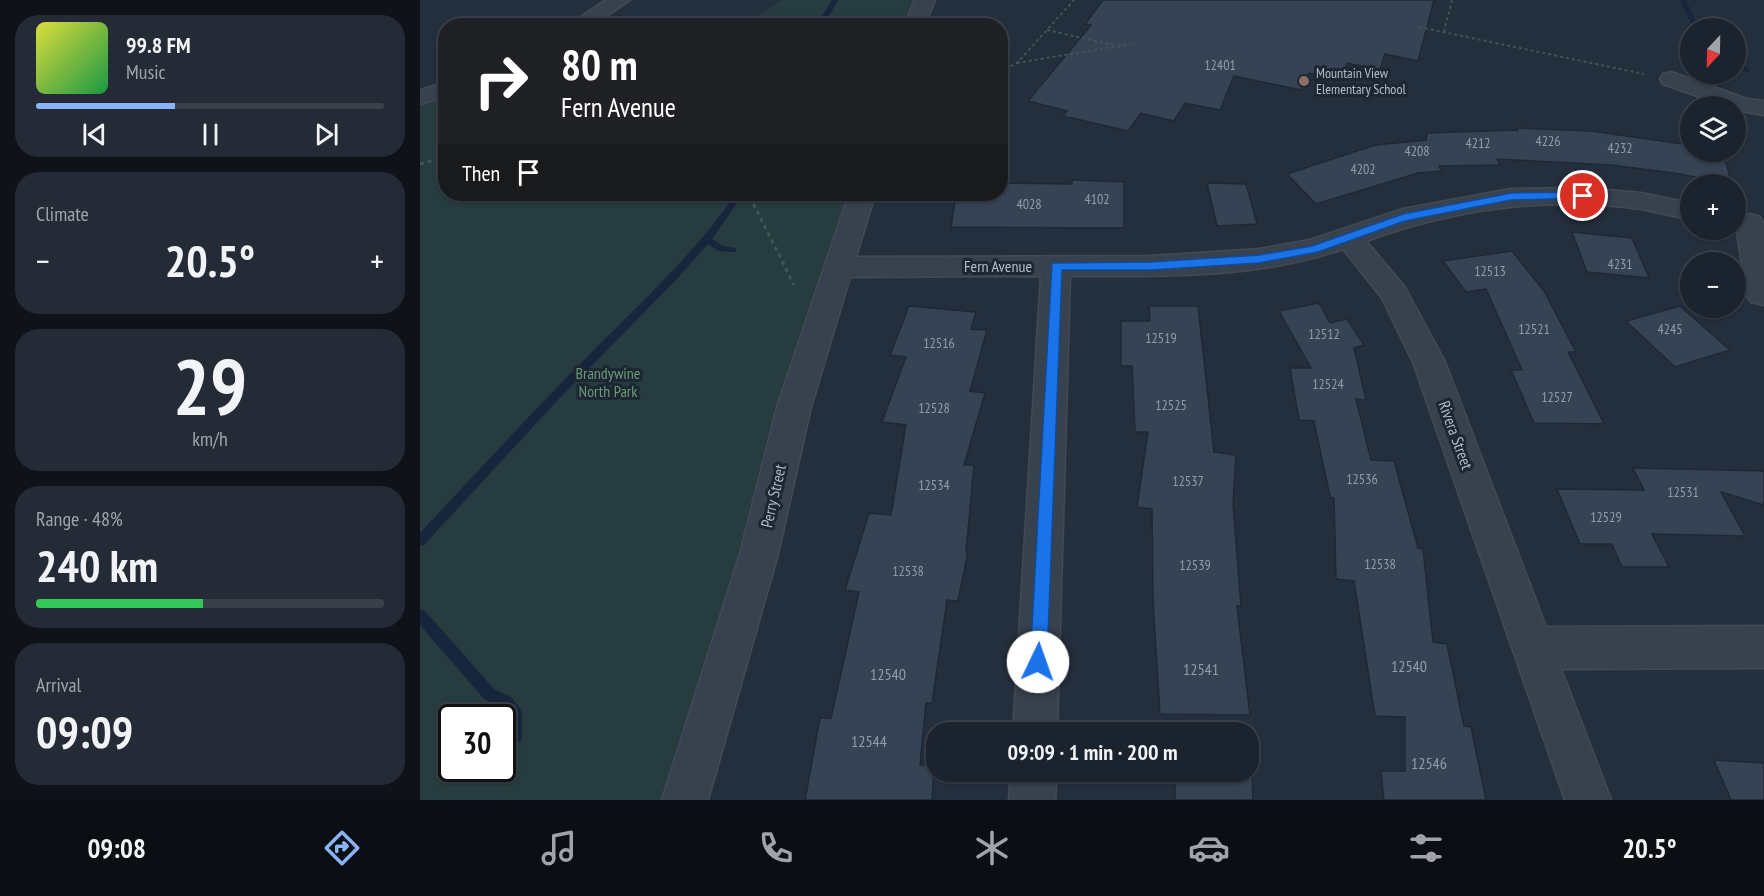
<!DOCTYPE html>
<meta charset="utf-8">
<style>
body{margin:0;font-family:"PT Sans Narrow",sans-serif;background:#242b36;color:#f1f3f6;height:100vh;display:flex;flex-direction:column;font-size:22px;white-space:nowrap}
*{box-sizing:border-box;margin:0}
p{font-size:20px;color:#a0a4aa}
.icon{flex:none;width:33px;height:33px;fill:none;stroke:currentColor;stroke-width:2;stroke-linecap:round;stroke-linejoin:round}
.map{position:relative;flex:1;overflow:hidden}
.drawer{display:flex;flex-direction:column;gap:15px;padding:15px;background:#0f1319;width:420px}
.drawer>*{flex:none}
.guide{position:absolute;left:18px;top:18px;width:570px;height:183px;border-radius:24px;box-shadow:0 2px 4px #0004,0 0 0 2px #39404a;background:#202124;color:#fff;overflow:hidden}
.needle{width:39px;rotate:202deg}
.tools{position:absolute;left:1260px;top:18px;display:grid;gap:12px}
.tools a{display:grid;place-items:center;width:66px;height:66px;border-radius:50%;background:#1b232e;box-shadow:0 2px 4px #0004,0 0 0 2px #39404a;font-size:30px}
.speed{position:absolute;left:18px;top:704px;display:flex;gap:12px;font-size:30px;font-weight:700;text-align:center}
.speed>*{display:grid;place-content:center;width:78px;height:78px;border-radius:50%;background:#1b232e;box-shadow:0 2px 4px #0004,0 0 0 2px #39404a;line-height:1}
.speed .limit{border:3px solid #111;border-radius:9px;background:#fff;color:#111}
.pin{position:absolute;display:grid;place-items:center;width:51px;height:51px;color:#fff;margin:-26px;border:3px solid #fff;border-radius:50%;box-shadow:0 2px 6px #0007}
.me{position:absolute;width:66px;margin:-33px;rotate:3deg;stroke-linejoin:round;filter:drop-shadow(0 0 4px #0008)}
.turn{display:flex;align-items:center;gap:21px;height:126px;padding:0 24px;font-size:27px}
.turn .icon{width:78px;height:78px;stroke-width:2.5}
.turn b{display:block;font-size:42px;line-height:51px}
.then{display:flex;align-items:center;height:57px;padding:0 24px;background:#0003;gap:12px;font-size:22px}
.big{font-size:45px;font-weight:600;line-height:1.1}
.drawer .card{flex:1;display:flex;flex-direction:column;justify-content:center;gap:9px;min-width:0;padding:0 21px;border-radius:24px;background:#242b36}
.drawer .dial{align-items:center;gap:0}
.dial b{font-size:78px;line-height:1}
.song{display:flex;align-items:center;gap:18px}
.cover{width:72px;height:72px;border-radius:9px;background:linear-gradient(135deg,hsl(60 70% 55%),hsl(140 70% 35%))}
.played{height:6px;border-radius:3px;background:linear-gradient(90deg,#8ab4f8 40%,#39404a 40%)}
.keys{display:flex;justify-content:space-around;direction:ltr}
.heat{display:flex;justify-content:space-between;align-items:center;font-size:33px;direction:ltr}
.charge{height:9px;border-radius:4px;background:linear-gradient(90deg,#34c759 48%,#39404a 0)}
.trip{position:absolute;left:506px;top:722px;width:333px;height:60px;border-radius:24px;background:#1b232e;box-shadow:0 2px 4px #0004,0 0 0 2px #39404a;font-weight:600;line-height:60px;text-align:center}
.menu{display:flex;height:96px;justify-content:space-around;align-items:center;background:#0b0e12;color:#a0a4aa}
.menu .icon{width:42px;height:42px}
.menu .active{color:#8ab4f8}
.menu b{font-size:27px;color:#f1f3f6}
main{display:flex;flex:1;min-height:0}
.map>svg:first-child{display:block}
</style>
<main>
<section class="drawer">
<div class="card">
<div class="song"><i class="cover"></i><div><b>99.8 FM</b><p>Music</p></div></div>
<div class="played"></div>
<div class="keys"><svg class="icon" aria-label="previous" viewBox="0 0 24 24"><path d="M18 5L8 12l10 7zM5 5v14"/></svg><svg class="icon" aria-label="pause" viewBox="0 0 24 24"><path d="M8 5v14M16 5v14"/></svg><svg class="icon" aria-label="next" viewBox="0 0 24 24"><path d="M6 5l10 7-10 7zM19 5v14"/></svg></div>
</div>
<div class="card"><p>Climate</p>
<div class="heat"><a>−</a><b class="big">20.5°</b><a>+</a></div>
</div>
<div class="card dial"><b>29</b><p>km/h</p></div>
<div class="card"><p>Range · 48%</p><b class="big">240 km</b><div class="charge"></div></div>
<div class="card"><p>Arrival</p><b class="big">09:09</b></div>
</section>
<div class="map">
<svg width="1344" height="800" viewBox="0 0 1344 800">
<rect width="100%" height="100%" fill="#242f3e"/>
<g fill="#263c3f" fill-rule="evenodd">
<path d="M361,0H505L495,25L325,26Z"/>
<path d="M25,88L26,194H442L400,318L265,800H0V96ZM32,717H82V768H32Z"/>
</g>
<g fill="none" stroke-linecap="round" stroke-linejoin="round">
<g fill="#17263c" fill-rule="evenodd">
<path d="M412,0H418L403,26H396Z"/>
<path d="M1260,0H1266L1279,28H1273Z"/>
<path d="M1316,59L1330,70V72H1326L1316,64Z"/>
<path d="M317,195L321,198L292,239L303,246L316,248V252L298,251L288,244L254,282L135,403L4,545L0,546V533C56,473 112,412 170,354C220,303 273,256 314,196Z"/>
<path d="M0,609L5,611L74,689L91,697L100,708L102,713V737L100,742L95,744L90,742L88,737V715L81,707L64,699L0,625Z"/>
</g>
</g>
<g fill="#364354" stroke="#1f2835" stroke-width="1.5">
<path d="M683,0H1014L998,61L965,54L960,70L927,63L921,80L889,73L881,90L814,76L800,110L765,103L754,121L721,113L708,131L643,116L647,111L608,101L671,25L665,24Z"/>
<path d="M1097,128L1171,131L1270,145V152H1303L1312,184L1254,173L1191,165L1077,159L1080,165L1019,166L1022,171L998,173L896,204L867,174L955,145L1006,140L1007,133L1098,130Z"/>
<path d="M652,180L704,182V228L531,227L536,194H584L585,183L652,184Z"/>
<path d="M787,183L826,184L837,224L797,226Z"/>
<path d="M1152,232L1212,238L1229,278L1167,272Z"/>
<path d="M1092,251L1124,291L1156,352H1148L1184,424L1114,423L1091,370H1102L1066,289L1046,292L1023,261Z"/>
<path d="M899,303L910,323L927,319L944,345L934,348L946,400L936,399L951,460L974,461L998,548L1003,549L1013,642L1027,644L1044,726L1051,727L1066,800H964L961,771H985V717L955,716L934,581L916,579L914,498L910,497L894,421L879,420L870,368H891L859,311Z"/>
<path d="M489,306L556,312L551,329L567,330L550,391L565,393L544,465H554L546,552H548L538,601L527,600L512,703H506L500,765H514L512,800H385L400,718H411L439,592L425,590L449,513L471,515L486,425L462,422L486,357L470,355Z"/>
<path d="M729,306H778L794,452L816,455L813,504L821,606H817L830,715L740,714L733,602L732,509L717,507L728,432H715L712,366H701V321H730Z"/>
<path d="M1260,306L1310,350L1255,367L1206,321Z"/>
<path d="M1213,468L1344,471V505L1301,492L1325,536L1232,534L1249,567H1202L1192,544H1160L1137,489L1224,490Z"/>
<path d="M1294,760L1344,763V800H1311Z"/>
<path d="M755,771H832L833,800H755Z"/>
</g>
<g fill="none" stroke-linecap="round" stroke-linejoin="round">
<defs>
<g id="street">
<path d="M186,0H210L172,26H147Z"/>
<path d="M495,0H515L504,26H484Z"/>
<path d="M1251,72L1327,99L1344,101V115L1316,110V106H1306L1243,84L1240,79L1243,74Z"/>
<path d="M26,82V96L0,104V90Z"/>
<path d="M1163,188L1221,193L1270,203V219C1254,217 1238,212 1221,209C1128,196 1034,209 946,241L984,286L1025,362L1126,627L1344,626V668L1141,669L1191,800H1145L993,362L962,298L923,249C837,279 740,276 650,276L637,732H593L621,276L430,277L391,407L358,554L288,800H242L320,554L357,407L429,194H455L436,257L731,256L839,249L890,240L983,209L1091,189Z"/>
<path d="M1330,214L1340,217L1344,226V305L1331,302L1326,295L1316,223L1320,217Z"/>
<path d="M591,771H637L635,800H589Z"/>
</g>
</defs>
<use href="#street" stroke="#414a57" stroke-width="3"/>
<g stroke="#3f5557" stroke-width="2" stroke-dasharray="3 3" stroke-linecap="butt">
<path d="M999,27L1224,74"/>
<path d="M627,30L693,45"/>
<path d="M1024,32L1032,0"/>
<path d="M597,63L711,44"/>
<path d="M580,72L597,63L654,0"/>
</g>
<g stroke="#3f5557" stroke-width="3" stroke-dasharray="4 4" stroke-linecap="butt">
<path d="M0,164L26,157"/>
<path d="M321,194L333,203L374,285"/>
</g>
<use href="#street" fill="#38414e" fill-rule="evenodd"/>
</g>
<path fill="#1a73e8" stroke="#114b97" stroke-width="1.5" d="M1163,192L1168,196L1167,198L1091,200L985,221L898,252L839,263L731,270H642L627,662L625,669L618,671L612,669L610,662L632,263L731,262L839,255L892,246L983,214L1091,193Z"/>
<circle fill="#8d6e63" stroke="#1d2633" stroke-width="2" cx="884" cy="81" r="6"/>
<g text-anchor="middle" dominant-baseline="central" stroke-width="6" stroke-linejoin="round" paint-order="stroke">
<g font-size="14" fill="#929caa">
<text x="800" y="65">12401</text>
<text x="1128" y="141">4226</text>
<text x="1058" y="143">4212</text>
<text x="1200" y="148">4232</text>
<text x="997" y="151">4208</text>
<text x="943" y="169">4202</text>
<text x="677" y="199">4102</text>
<text x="609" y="204">4028</text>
<text x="1200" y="264">4231</text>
<text x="1070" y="271">12513</text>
<text x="1114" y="329">12521</text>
<text x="1250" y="329">4245</text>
<text x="904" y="334">12512</text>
<text x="741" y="338">12519</text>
<text x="519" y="343">12516</text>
<text x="908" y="384">12524</text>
<text x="1137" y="397">12527</text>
<text x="751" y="405">12525</text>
<text x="514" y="408">12528</text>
<text x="942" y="479">12536</text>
<text x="768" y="481">12537</text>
<text x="514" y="485">12534</text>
<text x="1263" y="492">12531</text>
<text x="1186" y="517">12529</text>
<text x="960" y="564">12538</text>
<text x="775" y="565">12539</text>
<text x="488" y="571">12538</text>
</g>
<g font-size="14" fill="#b4bcc9" stroke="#1d2633" text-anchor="start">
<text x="896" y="73">Mountain View<tspan x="896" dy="16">Elementary School</tspan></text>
</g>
<g font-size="16" fill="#b4bcc9" stroke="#1d2633">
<text x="578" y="266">Fern Avenue</text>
<text transform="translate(1036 435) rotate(70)">Rivera Street</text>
<text transform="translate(353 496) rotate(-77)">Perry Street</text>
</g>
<g font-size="16" fill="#6b9a76" stroke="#1d2633">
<text x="188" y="373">Brandywine<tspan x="188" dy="18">North Park</tspan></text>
</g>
<g font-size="16" fill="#929caa">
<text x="989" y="666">12540</text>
<text x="781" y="669">12541</text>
<text x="468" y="674">12540</text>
<text x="449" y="741">12544</text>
<text x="1009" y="763">12546</text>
</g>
</g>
</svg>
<div class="tools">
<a><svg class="needle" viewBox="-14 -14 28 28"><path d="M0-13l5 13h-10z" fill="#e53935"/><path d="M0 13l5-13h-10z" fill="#a0a4aa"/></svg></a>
<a><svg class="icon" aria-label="layers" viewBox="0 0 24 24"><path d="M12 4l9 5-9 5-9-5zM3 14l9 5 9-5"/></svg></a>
<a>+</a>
<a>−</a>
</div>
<div class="speed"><div class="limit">30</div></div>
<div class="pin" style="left:1163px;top:196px;background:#d93025"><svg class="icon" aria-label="arrive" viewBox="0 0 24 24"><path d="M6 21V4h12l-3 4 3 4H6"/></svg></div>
<svg class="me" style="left:618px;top:662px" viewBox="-20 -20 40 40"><circle r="19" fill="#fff"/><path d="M0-13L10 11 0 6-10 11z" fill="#1a73e8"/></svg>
<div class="trip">09:09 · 1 min · 200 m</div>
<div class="guide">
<div class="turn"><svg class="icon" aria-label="right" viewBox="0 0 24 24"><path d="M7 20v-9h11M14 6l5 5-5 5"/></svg><div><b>80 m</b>Fern Avenue</div></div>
<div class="then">Then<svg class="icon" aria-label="arrive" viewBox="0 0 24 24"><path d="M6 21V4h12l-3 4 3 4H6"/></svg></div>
</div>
</div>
</main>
<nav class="menu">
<b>09:08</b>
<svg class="icon active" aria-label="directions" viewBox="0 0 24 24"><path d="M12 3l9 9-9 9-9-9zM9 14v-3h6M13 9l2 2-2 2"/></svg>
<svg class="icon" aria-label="music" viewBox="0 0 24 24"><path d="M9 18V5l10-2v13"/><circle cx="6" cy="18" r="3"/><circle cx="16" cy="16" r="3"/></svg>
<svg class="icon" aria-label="phone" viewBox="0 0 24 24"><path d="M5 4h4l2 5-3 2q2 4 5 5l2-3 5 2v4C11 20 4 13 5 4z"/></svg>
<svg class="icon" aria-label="climate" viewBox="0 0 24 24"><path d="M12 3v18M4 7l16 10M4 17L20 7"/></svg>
<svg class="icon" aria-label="car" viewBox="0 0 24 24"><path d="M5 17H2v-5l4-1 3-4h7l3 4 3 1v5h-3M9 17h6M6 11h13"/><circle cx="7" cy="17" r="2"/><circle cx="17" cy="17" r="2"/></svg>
<svg class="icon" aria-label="filters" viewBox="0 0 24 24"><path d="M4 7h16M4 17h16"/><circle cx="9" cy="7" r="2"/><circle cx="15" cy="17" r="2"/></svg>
<b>20.5°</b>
</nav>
